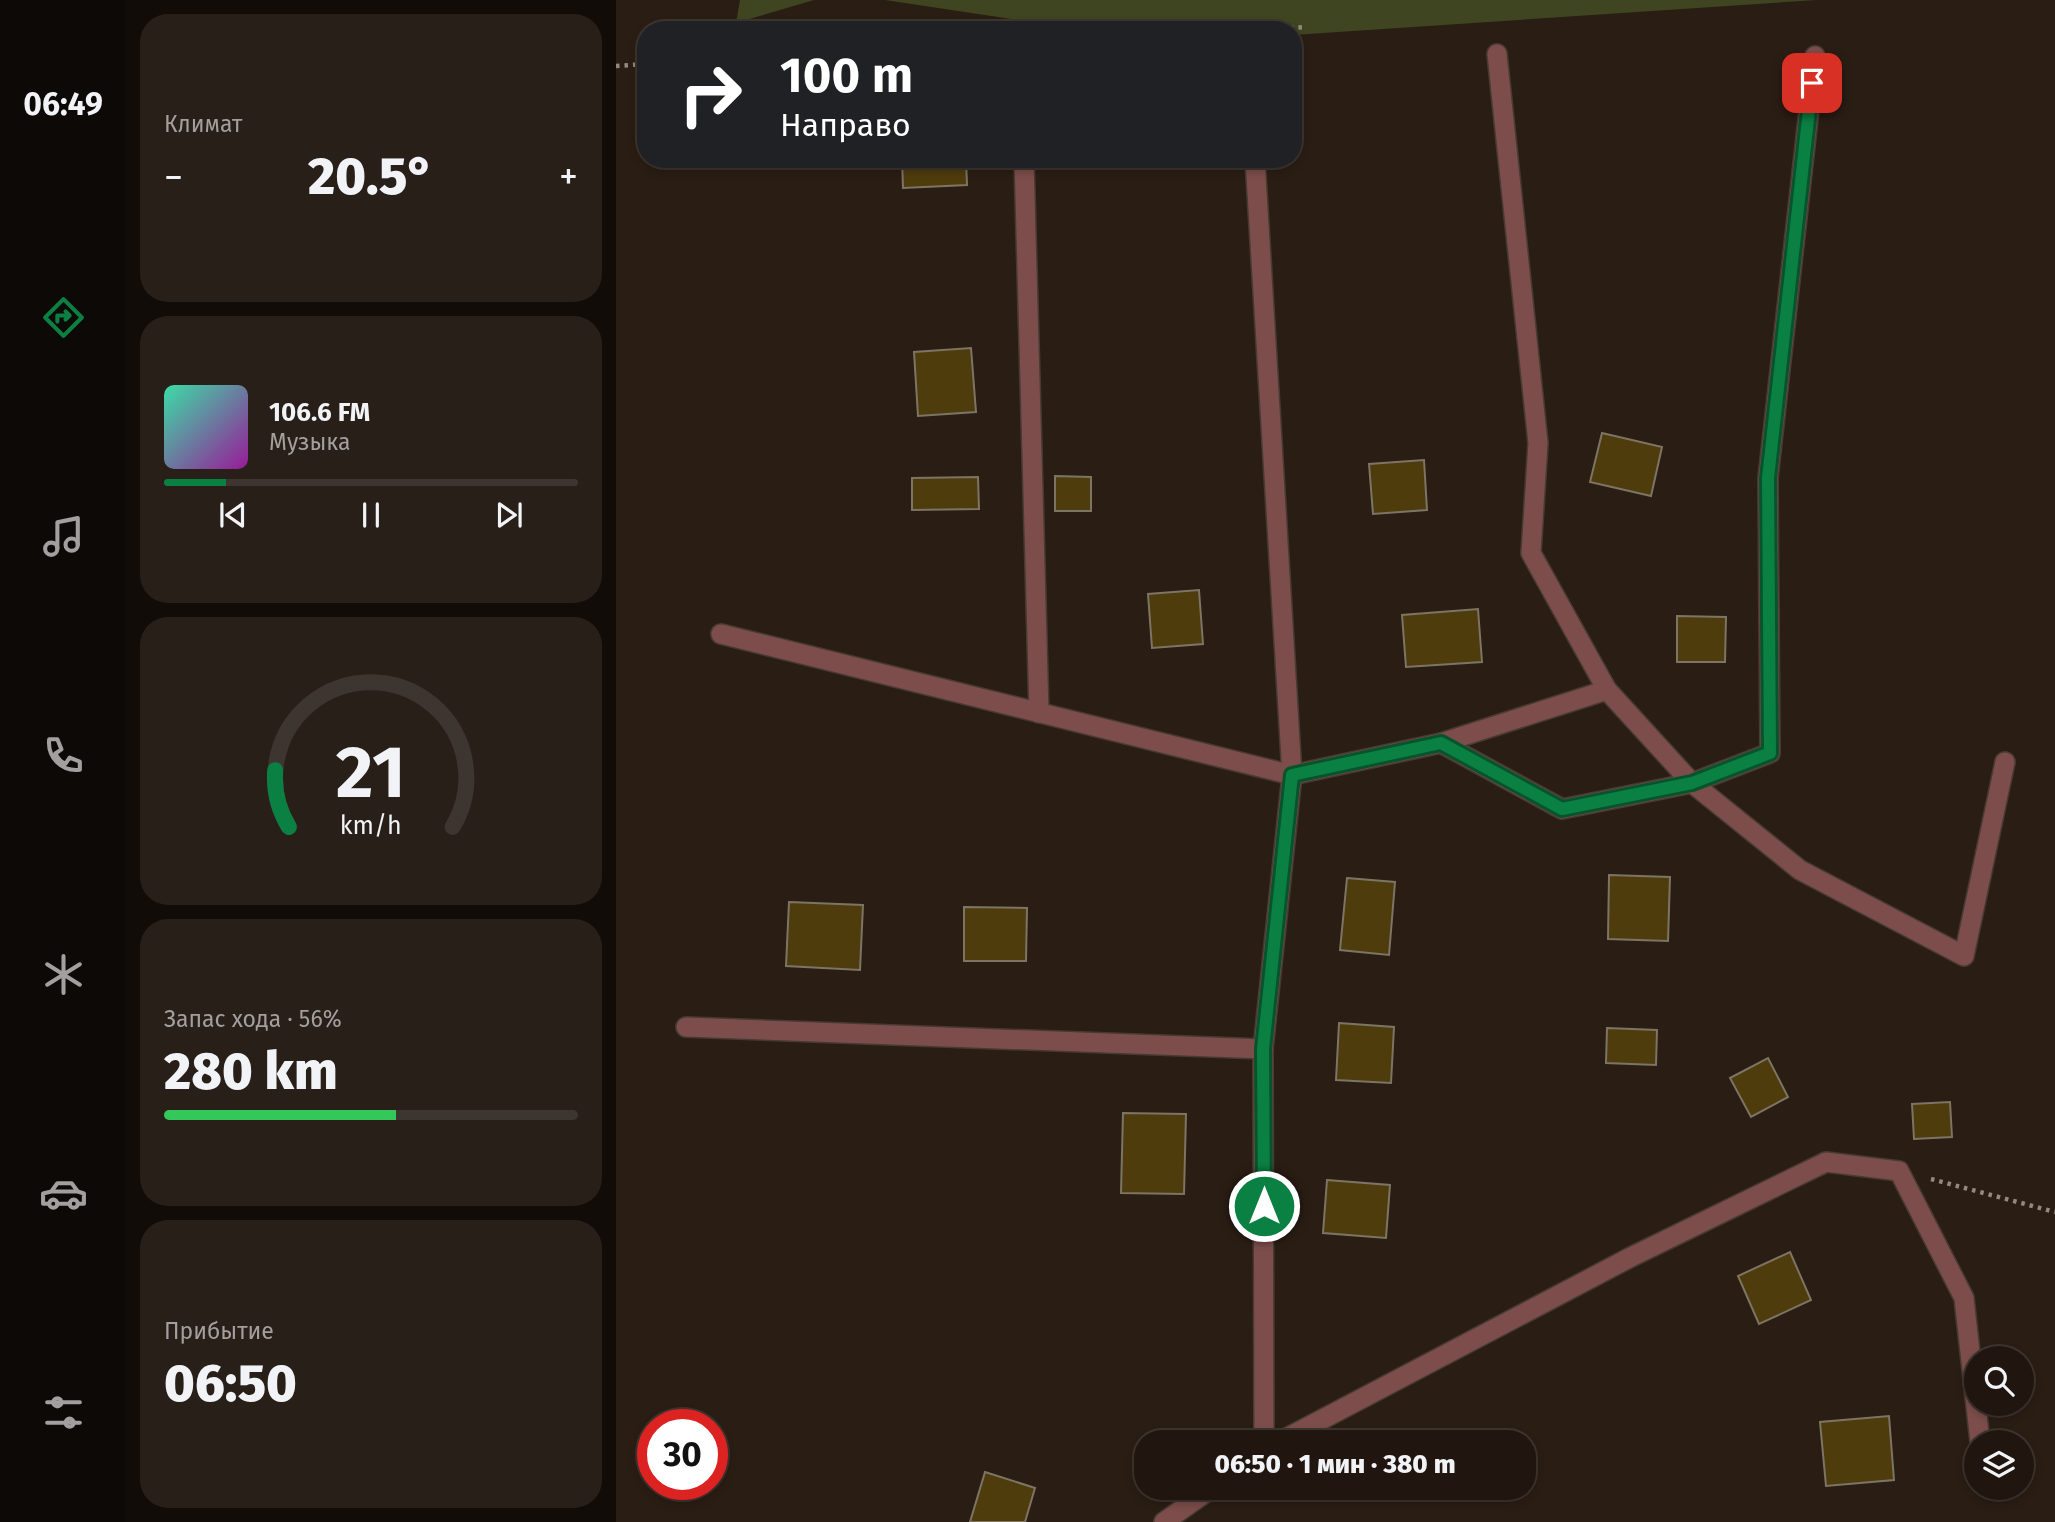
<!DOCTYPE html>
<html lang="ru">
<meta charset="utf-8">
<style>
body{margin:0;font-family:"Fira Sans",sans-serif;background:#281f18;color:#f1f3f6;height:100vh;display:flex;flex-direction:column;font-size:26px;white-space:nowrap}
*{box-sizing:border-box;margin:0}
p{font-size:23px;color:#a29f9e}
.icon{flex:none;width:38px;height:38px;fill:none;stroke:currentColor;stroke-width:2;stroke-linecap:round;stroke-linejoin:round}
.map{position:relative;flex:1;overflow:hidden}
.sheet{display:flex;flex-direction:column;gap:14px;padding:14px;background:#120c08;width:490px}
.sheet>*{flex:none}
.hud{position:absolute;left:21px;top:21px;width:665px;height:147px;border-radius:28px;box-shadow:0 4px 10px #0003,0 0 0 2px #3d352f;background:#202124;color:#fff;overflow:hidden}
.tools{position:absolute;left:1348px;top:1346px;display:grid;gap:14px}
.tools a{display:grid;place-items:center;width:70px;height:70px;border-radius:50%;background:#20160f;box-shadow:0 4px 10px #0003,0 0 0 2px #3d352f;font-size:35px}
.speed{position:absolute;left:21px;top:1409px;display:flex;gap:14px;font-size:35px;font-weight:700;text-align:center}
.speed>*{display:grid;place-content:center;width:91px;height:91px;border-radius:50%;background:#20160f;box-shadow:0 4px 10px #0003,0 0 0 2px #3d352f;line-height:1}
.speed .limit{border:10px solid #d22;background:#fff;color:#111}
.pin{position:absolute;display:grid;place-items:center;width:60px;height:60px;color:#fff;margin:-30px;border-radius:14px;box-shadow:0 4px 10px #0006}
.me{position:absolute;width:77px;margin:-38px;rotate:0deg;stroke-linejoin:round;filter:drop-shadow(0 0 5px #0008)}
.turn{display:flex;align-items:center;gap:24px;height:147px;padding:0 28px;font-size:32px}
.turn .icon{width:91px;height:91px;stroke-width:2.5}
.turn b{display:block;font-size:49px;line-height:60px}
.big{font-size:52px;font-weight:800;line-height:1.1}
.sheet .widget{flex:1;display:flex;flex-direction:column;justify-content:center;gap:10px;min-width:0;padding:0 24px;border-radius:28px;background:#281f18}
.sheet .dial{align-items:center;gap:0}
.dial svg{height:182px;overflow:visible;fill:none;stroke:#3d352f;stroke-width:7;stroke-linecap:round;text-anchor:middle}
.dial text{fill:#f1f3f6;stroke:none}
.song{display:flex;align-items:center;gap:21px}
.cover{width:84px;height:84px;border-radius:10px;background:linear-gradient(135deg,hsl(160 70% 55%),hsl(300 70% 35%))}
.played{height:7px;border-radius:4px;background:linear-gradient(90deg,#0b8043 15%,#3d352f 15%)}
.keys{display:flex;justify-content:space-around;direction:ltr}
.heat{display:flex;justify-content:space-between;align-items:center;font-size:38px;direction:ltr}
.charge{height:10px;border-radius:5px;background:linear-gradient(90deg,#34c759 56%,#3d352f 0)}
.trip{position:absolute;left:518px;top:1430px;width:402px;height:70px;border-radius:28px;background:#20160f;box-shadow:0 4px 10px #0003,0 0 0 2px #3d352f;font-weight:800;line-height:70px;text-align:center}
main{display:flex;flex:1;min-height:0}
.menu{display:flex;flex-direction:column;width:126px;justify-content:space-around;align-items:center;background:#0d0906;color:#a29f9e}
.menu .icon{width:49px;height:49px}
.menu .on{color:#0b8043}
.menu b{font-size:32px;color:#f1f3f6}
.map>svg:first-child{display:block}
</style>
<main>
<nav class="menu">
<b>06:49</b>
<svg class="icon on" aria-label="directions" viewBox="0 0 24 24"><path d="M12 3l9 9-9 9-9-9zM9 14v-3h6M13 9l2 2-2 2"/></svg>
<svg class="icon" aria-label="music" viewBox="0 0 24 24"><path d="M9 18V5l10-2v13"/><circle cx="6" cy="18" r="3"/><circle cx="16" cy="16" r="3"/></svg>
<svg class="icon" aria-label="phone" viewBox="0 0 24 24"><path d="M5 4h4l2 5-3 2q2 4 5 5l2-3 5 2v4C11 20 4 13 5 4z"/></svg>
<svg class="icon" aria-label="climate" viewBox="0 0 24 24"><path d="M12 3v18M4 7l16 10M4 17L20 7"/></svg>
<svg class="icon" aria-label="car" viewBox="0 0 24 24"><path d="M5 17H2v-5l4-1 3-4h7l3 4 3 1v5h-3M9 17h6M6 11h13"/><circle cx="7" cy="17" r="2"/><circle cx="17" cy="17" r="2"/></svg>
<svg class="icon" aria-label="filters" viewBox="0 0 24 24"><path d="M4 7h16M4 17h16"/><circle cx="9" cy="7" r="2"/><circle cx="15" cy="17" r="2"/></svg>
</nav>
<section class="sheet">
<div class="widget"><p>Климат</p>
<div class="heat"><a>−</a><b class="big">20.5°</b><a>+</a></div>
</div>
<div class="widget">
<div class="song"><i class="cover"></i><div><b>106.6 FM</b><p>Музыка</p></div></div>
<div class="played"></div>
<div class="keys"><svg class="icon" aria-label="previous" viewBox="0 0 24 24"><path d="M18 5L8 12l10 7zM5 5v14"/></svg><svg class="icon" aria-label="pause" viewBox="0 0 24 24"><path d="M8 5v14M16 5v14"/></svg><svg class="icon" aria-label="next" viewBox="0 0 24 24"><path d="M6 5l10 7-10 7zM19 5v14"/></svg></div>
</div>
<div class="widget dial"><svg viewBox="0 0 100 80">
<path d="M14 69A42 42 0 1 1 86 69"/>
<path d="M14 69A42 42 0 0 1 8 44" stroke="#0b8043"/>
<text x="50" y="56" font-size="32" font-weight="700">21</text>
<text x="50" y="72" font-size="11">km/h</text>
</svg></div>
<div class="widget"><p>Запас хода · 56%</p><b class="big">280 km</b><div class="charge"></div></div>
<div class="widget"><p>Прибытие</p><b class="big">06:50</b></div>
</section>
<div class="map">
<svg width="1439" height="1522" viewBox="0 0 1439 1522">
<rect width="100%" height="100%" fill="#2a1d14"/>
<g fill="#404521">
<path d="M124,0H198L120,23Z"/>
<path d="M269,0H1200L677,35V30H468Z"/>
</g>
<g fill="#4f3c0d" stroke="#7c7464" stroke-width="2">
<path d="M286,159H350L351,185L287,188Z"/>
<path d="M355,348L360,412L302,416L298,352Z"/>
<path d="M986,433L1046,447L1035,496L974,482Z"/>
<path d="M808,460L811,510L757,514L753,464Z"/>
<path d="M439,476L475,477V511H439Z"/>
<path d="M362,477L363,509L296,510V478Z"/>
<path d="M583,590L587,644L536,648L532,594Z"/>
<path d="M862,609L866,662L790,667L786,615Z"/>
<path d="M1061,616L1110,617L1109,662H1061Z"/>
<path d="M993,875L1054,877L1052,941L992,939Z"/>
<path d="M731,878L779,882L773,955L724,950Z"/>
<path d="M173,902L247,905L244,970L170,966Z"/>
<path d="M348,907L411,908L410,961H348Z"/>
<path d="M723,1023L778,1027L775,1083L720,1080Z"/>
<path d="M991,1028L1041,1030L1040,1065L990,1063Z"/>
<path d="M1152,1058L1172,1097L1135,1117L1114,1078Z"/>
<path d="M1334,1102L1336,1137L1298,1139L1296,1104Z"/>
<path d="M507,1113L570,1114L568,1194L505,1193Z"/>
<path d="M711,1180L774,1185L770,1238L707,1233Z"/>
<path d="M1174,1252L1195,1300L1143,1324L1122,1276Z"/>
<path d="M1273,1416L1278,1480L1210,1486L1204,1422Z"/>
<path d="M369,1472L419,1488L409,1522H354Z"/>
</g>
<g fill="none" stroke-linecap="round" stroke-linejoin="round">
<defs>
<g id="minor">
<path d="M881,54L922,443L915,553L991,690L1076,783L1184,870L1348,956L1389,762"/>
<path d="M408,159L423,713"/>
<path d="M639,159L676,775L647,1049L648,1442"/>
<path d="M105,634L676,775L825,743L991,690"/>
<path d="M825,743L946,809L1076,783L1154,753L1152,478L1199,56"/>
<path d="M70,1027L647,1049"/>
<path d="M663,1442L1015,1257L1210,1162L1283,1171L1348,1298L1364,1442"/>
<path d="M548,1522L596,1488"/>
</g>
</defs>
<use href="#minor" stroke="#473a32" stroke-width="22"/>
<g stroke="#948981" stroke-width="4.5" stroke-dasharray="3.5 5" stroke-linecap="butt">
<path d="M640,30L690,27"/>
<path d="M0,66L30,64"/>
<path d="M1315,1179L1439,1212"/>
</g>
<use href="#minor" stroke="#7c4d4b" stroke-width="19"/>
</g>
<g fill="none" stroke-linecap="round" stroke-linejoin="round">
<defs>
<path id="route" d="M648,1206L647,1049L676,775L825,743L946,809L1076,783L1154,753L1152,478L1196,83"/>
</defs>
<use href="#route" stroke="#07532c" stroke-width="18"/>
<use href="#route" stroke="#0b8043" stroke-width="12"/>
</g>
</svg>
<div class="tools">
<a><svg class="icon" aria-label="search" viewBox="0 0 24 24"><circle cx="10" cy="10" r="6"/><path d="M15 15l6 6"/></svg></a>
<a><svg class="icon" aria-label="layers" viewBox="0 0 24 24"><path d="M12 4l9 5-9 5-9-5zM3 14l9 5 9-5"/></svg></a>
</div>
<div class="speed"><div class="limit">30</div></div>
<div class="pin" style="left:1196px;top:83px;background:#d93025"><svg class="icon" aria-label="arrive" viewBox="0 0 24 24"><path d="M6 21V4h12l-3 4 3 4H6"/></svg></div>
<svg class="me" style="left:648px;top:1206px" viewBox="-20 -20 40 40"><circle r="17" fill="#0b8043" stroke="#fff" stroke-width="3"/><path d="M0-11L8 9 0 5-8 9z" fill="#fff"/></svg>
<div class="trip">06:50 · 1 мин · 380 m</div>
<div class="hud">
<div class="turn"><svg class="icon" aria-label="right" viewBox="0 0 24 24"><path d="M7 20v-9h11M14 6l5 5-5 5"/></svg><div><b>100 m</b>Направо</div></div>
</div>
</div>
</main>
